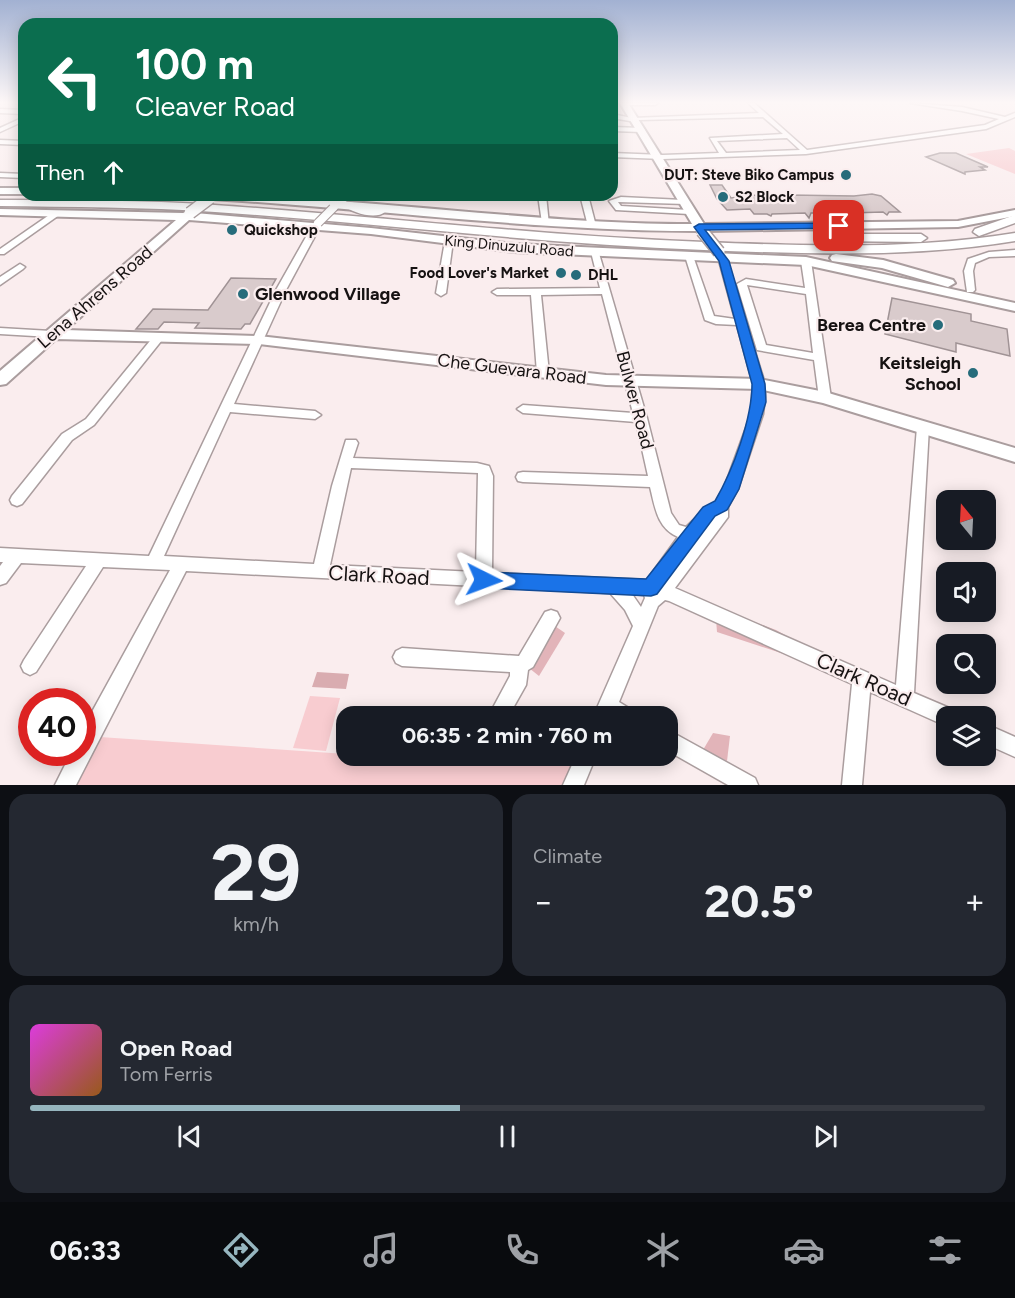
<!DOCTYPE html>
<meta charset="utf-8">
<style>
body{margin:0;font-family:Figtree,sans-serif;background:#242831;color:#f1f3f6;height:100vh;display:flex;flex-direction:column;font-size:22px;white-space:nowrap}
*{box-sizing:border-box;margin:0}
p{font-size:20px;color:#9ea1a6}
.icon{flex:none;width:33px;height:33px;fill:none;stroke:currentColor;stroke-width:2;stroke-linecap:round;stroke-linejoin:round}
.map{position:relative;height:785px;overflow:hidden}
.panel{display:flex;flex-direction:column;gap:9px;padding:9px;background:#0d0f14;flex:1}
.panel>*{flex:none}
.guide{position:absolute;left:18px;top:18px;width:600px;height:183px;border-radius:18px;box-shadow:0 3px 15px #0003;background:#0b6e4f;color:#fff;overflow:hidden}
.needle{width:39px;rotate:342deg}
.fabs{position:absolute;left:936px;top:490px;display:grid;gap:12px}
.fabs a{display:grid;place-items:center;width:60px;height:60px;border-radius:12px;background:#171b24;box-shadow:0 3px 15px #0003;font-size:30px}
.speed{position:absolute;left:18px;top:688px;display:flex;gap:12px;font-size:30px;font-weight:700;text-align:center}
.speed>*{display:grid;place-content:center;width:78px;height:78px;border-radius:50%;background:#171b24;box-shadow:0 3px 15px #0003;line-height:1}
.speed .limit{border:9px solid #d22;background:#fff;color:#111}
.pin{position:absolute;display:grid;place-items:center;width:51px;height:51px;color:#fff;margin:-26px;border-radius:12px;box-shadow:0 3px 9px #0006}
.me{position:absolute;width:66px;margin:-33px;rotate:93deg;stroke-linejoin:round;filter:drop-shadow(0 0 4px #0008)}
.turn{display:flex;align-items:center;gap:21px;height:126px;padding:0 18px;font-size:27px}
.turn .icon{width:78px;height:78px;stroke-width:2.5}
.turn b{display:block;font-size:42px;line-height:51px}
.then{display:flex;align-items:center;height:57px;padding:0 18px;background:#0003;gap:12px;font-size:22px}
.big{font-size:45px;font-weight:700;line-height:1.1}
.panel .tile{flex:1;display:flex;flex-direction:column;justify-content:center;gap:9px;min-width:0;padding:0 21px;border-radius:18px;background:#242831}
.panel .dial{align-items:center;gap:0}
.dial b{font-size:78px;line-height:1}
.song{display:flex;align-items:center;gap:18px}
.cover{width:72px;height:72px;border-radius:9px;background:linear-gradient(135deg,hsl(300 70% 55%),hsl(30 70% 35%))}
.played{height:6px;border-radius:3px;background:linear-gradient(90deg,#96b6bf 45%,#363941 45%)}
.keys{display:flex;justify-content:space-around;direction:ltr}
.heat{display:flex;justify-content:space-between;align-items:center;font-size:33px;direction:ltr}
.panel .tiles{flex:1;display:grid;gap:9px;grid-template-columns:1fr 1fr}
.tile:last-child{grid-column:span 2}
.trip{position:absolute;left:336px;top:706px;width:342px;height:60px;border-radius:18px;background:#171b24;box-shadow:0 3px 15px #0003;font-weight:700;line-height:60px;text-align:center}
.tab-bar{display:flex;height:96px;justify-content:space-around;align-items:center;background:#090b0e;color:#9ea1a6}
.tab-bar .icon{width:42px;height:42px}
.tab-bar .current{color:#96b6bf}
.tab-bar b{font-size:27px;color:#f1f3f6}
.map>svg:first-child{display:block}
</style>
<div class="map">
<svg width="1015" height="785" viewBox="0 0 1015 785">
<rect width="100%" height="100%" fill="#faedee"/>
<g fill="#f8ccd0">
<path d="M1009,148L1015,151V174L966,154Z"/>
<path d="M310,696L340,698L326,751L293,748Z"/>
<path d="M100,737L346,754V756L577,759L565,785H74Z"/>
</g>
<g fill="#e2b4b9">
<path d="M715,607L776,630L799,643V659L717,632Z"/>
<path d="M552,624L565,633L539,676L529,668Z"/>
<path d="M713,733L730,736L727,761L703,750Z"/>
</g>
<path fill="#d9acb0" d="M317,672L349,674L346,689L312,687Z"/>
<g fill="#d9cbcc" stroke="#a09395" stroke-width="1.5">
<path d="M940,153H956L988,167H980L985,170L965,172V174L926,157Z"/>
<path d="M710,185H722L731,198L753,195L765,197L790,195L854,196L872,194L881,196L900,212H889L887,215L883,212L850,213L849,215L844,213H811L809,218L805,213L772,214L771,216L767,214H754L750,209L727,210L717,199Z"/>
<path d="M231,278L276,279L250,324H245L241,329L195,328L199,323L164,322L158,329H136L153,309L208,310Z"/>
<path d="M892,298L971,314V321L1007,329L1010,356L956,343V352L885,334Z"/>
</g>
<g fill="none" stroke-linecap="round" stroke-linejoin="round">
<defs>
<g id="minor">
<path d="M622,103H658L655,105H625Z"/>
<path d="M748,103H754L807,150L985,125L999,119L962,111L910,103L962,107L1005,117L1015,113V117L986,129L806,154L663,159L612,157V153L663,155L719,153L710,138L783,134L763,117L639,120L636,122L612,118V114L632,118L759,113ZM787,138L800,150L726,153L717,141Z"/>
<path d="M0,109L24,110V114L0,113Z"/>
<path d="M24,117V121L0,132V128Z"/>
<path d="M612,127L642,128L645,130L642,132L612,131Z"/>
<path d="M0,140L24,141V145L0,144Z"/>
<path d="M0,173L24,174V178L0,177Z"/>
<path d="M345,195H354L336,210H330V206Z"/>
<path d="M538,195H546L549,225L542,223Z"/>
<path d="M580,195H588L596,226L595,228L588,226Z"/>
<path d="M621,197L683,200L687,202L686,204L618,202L621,206L689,210L693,212L689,214L616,210L609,201Z"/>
<path d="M55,211L62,213L4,254H0V249Z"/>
<path d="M315,221L322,223L286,290L234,404L315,411L321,415L315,419L230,412L164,556L314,564L332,486L346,440H356L358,443L353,458L477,463L489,466L493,476L492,573L647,580L678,537C657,528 655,507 650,487L523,482L518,481L516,477L518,473L523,472L648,476L636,422L523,413L517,409L523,405L633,413L602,294L541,295L549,373L543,377L537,373L531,295H497L492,292L497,289L600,288L591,252L592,250H598L647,418L671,513L679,525L686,527L706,508L716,503L724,488L751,414L753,384L737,325L716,324L705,320L685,256L689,253L693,256L714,316L735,319L718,257L722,254L726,257L765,384V397L763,414L738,489L728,507V517L675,588L896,685L917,427L918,424H928L929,427L914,693L954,710L957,717H946V726L870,692L862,785H842L852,684L669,601L665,600L658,606L619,702L632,710L635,717H593L633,626L625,610L610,593L186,571L76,785H55L71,753H82V730L170,570L103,567L36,672L30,675L24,672L21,666L24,660L86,566L21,563L6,583L0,585V566L3,562H0V548L149,556L276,290ZM351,468L478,473L476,572L330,565ZM632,594L644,595L645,598L641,607Z"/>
<path d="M449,238L453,241L446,293L441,296L436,293L445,241Z"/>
<path d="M1015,250V256L989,257L975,263L973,271L975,290L973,292H967L964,271L968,259L989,252Z"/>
<path d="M806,258L811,261L831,398L825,402L819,398L814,360L757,350L737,284L746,279L805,288L801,261ZM747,285L806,294L813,353L766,345Z"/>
<path d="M20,264L25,267L23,269L0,285V277Z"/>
<path d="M0,328L51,331L56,334L51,337L0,334Z"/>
<path d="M158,335L163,338L162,340L94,425L72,440L22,504L17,506L12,504L10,500L12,496L62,434L86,419L154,336Z"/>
<path d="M551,610L557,612L560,618L533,667L528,670L526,685L508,717H488L510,676V672L402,666L396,663L393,657L396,651L402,648L519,656L545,612Z"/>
<path d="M986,724L1015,737V757L986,744Z"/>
<path d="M668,730L755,778L758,785H728L668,751Z"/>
<path d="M576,756H596L584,785H563Z"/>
</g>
<g id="major">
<path d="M620,103H628L704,224L958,221L1015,210V216L958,227L708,231L702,234L696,231C528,231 362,207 195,198L190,195C358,195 524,224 692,224Z"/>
<rect x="0" y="188" width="24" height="6"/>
<path d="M0,209L183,213L190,210L195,213L371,228L514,244L806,257L1015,303V311L806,265L514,252L371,234L189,220L66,330L259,336L606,375L759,379L825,392L1015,448V462L823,403L759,389L606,385L259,344L56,339L6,384L0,385V371L176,220L0,215Z"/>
<path d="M836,254L883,260L953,280L955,283L948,287L882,268L832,261L830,258L832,255Z"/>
</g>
<g id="highway">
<path d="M0,200C72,200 143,200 215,205C378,216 540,236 704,242C808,246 912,250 1015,233V241C912,258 808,254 704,250C540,244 378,223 215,212C143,207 72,207 0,206Z"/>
<path d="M349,202L383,209L385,212C376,220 352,213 343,205Z"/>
<path d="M1015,215V223L979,236L973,232L975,229Z"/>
<path d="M834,234H921L927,238L921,242L829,241L828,238L829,235Z"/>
</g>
</defs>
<use href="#minor" stroke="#aa9d9e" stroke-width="3"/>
<use href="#major" stroke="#aa9d9e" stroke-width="4"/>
<use href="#highway" stroke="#aa9d9e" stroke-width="3"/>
<use href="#minor" fill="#fff" fill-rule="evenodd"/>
<use href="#major" fill="#fff" fill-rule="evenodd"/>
<use href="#highway" fill="#fff" fill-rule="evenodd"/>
<defs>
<path id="minor-bridge" d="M318,223L333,208"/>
<g id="major-bridge">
<path d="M190,213L210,198"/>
<path d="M702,231L719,252"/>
</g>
</defs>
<use href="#minor-bridge" stroke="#aa9d9e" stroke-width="10" stroke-linecap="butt"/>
<use href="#major-bridge" stroke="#aa9d9e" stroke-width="14" stroke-linecap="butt"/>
<use href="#minor-bridge" stroke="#fff" stroke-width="8"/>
<use href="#major-bridge" stroke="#fff" stroke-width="11"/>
</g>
<linearGradient id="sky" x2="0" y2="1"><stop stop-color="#a2b1d2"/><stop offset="0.48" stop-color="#fdf7f7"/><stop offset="1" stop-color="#fdf7f7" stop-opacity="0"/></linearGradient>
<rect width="1015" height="213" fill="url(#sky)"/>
<path fill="#1a73e8" stroke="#114b97" stroke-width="1.5" d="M839,223L844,226L842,228L705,230L729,261L765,384L766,402L739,489L727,510L715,516L657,594L651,596L484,588L477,586L474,580L477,574L484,572L646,579L703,507L715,501C733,470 752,419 752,384L719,261L694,227L699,224Z"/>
<g fill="#266c7b" stroke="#faedee" stroke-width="2">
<circle cx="846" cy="175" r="6"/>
<circle cx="723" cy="197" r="6"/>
<circle cx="232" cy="230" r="6"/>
<circle cx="561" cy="273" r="6"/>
<circle cx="576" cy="275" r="6"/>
<circle cx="243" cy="294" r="6"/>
<circle cx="938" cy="325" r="6"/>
<circle cx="973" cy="373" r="6"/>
</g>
<g text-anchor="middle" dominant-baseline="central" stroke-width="4.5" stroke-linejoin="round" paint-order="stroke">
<g font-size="15" font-weight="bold" fill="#161212" stroke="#faedee" text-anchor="start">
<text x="834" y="175" text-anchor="end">DUT: Steve Biko Campus</text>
<text x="735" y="197">S2 Block</text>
<text x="244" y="230">Quickshop</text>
<text x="549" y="273" text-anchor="end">Food Lover's Market</text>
<text x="588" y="275">DHL</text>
</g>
<g font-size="15" fill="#161212" stroke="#faedee">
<text transform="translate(509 246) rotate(5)">King Dinuzulu Road</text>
</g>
<g font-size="18" font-weight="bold" fill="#161212" stroke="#faedee" text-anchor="end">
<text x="255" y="294" text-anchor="start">Glenwood Village</text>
<text x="926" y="325">Berea Centre</text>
<text x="961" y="363">Keitsleigh<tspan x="961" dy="21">School</tspan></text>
</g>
<g font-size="18" fill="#161212" stroke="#faedee">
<text transform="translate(95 297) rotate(-41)">Lena Ahrens Road</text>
<text transform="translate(512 369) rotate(7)">Che Guevara Road</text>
<text transform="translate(635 400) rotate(75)">Bulwer Road</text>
</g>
<g font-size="21" fill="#161212" stroke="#faedee">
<text transform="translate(379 575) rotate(3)">Clark Road</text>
<text transform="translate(864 679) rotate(24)">Clark Road</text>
</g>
</g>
</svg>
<div class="fabs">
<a><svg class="needle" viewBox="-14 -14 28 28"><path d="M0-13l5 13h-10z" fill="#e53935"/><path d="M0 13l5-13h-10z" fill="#9ea1a6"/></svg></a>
<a><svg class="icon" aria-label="sound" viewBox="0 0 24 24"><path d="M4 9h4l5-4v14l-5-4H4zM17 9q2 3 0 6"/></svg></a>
<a><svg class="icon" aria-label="search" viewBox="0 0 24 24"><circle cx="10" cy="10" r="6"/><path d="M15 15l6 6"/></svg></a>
<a><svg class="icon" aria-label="layers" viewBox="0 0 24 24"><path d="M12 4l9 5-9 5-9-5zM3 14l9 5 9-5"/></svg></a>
</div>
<div class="speed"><div class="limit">40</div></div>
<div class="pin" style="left:839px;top:226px;background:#d93025"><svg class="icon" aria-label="arrive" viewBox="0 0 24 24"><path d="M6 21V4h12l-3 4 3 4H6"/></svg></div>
<svg class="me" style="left:484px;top:580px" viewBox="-20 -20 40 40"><path d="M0-17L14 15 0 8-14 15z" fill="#1a73e8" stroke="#fff" stroke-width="4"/></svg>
<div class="trip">06:35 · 2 min · 760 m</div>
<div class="guide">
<div class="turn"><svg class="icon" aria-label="left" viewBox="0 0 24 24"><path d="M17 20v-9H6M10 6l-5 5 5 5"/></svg><div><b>100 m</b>Cleaver Road</div></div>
<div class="then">Then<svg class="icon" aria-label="ahead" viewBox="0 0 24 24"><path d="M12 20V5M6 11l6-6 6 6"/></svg></div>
</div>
</div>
<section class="panel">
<div class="tiles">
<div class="tile dial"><b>29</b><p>km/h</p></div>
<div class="tile"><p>Climate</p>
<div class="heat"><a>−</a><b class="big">20.5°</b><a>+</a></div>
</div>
<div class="tile">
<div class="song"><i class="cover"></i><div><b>Open Road</b><p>Tom Ferris</p></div></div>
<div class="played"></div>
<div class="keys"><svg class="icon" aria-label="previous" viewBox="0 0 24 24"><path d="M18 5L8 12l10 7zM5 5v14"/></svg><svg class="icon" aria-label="pause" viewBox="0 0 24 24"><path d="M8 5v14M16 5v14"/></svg><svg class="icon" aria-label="next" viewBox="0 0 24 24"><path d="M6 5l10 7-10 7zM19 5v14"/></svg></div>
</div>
</div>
</section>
<nav class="tab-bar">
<b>06:33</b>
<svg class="icon current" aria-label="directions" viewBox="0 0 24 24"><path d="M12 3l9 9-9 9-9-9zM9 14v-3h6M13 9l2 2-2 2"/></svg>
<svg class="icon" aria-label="music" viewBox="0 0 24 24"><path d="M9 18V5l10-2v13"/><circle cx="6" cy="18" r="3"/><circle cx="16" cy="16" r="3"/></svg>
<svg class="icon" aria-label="phone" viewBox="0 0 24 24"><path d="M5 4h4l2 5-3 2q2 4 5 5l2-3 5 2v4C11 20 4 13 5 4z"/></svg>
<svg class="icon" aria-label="climate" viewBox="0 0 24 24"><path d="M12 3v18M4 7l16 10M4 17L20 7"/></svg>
<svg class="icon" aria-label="car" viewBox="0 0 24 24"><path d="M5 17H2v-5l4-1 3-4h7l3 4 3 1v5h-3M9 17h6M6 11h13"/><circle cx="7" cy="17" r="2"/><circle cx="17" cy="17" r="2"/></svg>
<svg class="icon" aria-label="filters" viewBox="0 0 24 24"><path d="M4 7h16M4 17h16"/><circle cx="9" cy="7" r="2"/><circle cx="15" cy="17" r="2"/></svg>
</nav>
